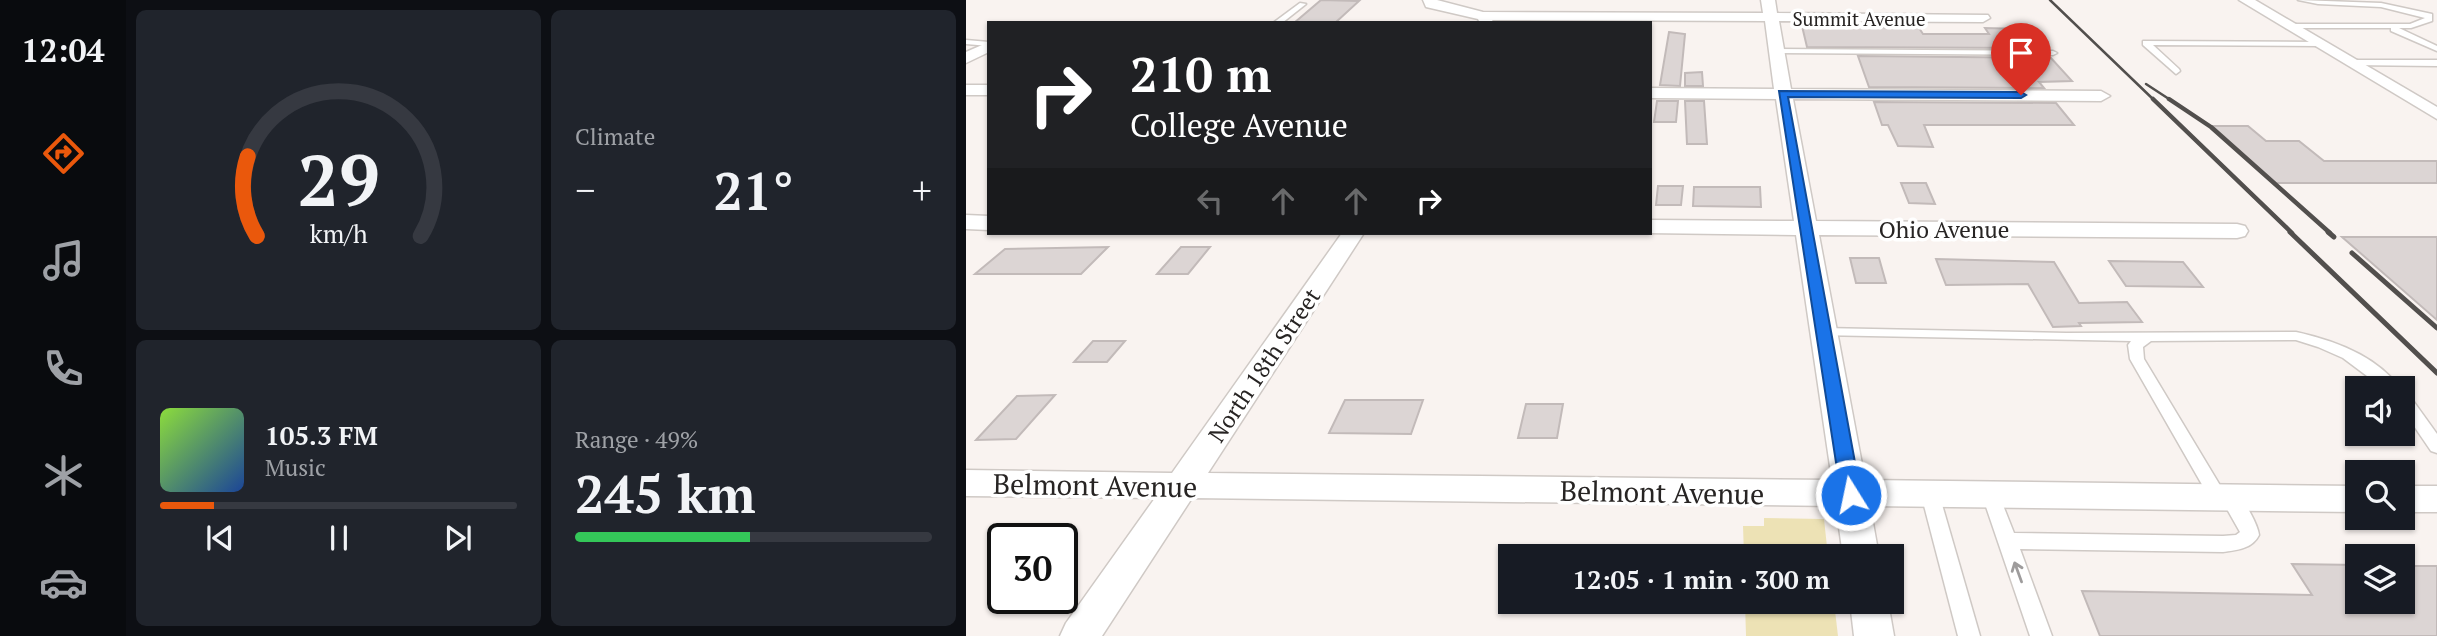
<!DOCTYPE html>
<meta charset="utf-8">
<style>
body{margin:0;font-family:"PT Serif",serif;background:#20242c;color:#f1f3f6;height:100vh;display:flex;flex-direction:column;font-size:26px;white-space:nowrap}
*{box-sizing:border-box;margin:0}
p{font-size:23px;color:#9ea1a6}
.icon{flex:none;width:38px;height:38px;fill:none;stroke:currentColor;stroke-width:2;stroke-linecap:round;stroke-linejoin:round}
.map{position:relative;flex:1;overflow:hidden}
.sheet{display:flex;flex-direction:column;gap:10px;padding:10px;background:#0d0f14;width:840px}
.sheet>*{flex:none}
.hud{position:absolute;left:21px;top:21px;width:665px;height:214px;border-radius:0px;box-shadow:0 2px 5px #0004;background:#202124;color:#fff;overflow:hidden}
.buttons{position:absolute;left:1379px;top:376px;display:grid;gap:14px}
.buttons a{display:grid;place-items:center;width:70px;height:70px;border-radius:0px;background:#171b24;box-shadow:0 2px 5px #0004;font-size:35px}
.speed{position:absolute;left:21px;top:523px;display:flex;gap:14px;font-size:35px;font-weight:700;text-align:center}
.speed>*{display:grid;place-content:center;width:91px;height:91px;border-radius:50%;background:#171b24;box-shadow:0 2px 5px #0004;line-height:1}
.speed .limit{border:4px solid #111;border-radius:10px;background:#fff;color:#111}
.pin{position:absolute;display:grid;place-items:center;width:60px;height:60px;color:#fff;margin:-72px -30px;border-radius:50% 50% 50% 0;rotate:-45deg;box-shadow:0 0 7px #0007}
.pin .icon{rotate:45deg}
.me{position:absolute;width:77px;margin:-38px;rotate:350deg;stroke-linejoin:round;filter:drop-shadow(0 0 5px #0008)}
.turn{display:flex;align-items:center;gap:24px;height:147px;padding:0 28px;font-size:32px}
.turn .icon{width:91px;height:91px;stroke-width:2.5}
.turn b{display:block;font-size:49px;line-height:60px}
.lanes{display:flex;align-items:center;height:66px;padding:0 28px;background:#0003;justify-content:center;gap:35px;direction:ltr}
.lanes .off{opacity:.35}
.big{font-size:52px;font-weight:700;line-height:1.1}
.sheet .tile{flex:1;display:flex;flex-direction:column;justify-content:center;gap:10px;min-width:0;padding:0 24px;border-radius:10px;background:#20242c}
.sheet .dial{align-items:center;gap:0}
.dial svg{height:182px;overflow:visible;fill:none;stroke:#363941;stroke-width:7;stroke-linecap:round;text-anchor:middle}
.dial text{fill:#f1f3f6;stroke:none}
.song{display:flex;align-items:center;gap:21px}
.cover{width:84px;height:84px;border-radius:10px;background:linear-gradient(135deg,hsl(90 70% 55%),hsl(220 70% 35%))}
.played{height:7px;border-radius:4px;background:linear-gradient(90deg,#ea580c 15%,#363941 15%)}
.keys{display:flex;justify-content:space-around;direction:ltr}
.heat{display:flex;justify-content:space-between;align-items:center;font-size:38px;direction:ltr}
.charge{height:10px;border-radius:5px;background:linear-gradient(90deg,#34c759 49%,#363941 0)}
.sheet .tiles{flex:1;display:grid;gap:10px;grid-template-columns:repeat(2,1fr)}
.trip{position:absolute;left:532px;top:544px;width:406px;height:70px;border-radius:0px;background:#171b24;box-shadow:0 2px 5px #0004;font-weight:700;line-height:70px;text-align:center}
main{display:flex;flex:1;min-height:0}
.tabs{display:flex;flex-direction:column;width:126px;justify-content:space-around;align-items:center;background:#090b0e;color:#9ea1a6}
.tabs .icon{width:49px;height:49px}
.tabs .on{color:#ea580c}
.tabs b{font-size:32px;color:#f1f3f6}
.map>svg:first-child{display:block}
</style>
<main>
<nav class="tabs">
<b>12:04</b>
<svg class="icon on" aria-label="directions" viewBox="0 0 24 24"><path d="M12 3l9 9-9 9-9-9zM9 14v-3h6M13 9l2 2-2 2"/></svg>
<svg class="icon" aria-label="music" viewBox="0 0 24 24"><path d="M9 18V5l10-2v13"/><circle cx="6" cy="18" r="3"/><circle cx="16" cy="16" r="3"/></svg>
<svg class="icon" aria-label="phone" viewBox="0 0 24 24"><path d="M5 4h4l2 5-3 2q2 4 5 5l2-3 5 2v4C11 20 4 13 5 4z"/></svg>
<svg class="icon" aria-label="climate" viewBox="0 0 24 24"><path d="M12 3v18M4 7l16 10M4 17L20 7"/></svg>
<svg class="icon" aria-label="car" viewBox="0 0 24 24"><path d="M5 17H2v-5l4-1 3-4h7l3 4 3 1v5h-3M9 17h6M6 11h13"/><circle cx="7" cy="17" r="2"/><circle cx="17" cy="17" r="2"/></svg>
</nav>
<section class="sheet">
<div class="tiles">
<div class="tile dial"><svg viewBox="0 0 100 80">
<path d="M14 69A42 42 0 1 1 86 69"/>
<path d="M14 69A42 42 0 0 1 10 34" stroke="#ea580c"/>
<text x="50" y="56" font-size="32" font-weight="700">29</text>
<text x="50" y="72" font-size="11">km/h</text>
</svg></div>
<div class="tile"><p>Climate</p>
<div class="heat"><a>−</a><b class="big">21°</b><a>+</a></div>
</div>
<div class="tile">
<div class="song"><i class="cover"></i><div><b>105.3 FM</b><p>Music</p></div></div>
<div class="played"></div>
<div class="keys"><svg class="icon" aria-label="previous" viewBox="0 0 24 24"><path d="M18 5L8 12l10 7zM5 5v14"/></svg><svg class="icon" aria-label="pause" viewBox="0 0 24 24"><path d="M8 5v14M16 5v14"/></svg><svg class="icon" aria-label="next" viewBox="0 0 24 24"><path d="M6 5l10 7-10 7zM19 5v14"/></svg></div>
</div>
<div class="tile"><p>Range · 49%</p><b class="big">245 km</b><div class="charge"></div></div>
</div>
</section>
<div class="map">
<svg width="1471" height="636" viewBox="0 0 1471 636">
<rect width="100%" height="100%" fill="#f9f3f0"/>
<g fill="#ede2b5">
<path d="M798,518L858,519L862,556H778L777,526H798Z"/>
<path d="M779,602H868L872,636H780Z"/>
</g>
<g fill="#dcd5d4" stroke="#c2bab9" stroke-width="2">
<path d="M355,0L393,1L369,23H328Z"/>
<path d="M836,26L953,28L957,34H1023L1019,28L1059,29L1077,48L841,47Z"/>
<path d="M703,32L719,34L714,86L694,85Z"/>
<path d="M892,56L1085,58L1106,81L1073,82L1078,88L903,87Z"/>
<path d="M736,72L737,86H719V73Z"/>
<path d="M691,101H712L710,122H688Z"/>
<path d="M719,101H738L741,144H721Z"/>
<path d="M908,102L1090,103L1108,125H958L967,147L932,146L922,125H916Z"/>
<path d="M1246,126H1282L1300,141H1333L1358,161H1471V183H1310Z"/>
<path d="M935,183H960L969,204L943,203Z"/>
<path d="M692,186H717L715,205H690Z"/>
<path d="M728,187H794L795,207L727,206Z"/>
<path d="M1376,237H1471V320Z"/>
<path d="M142,247L115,274H9L39,249Z"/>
<path d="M215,247H244L222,274H191Z"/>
<path d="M884,258H913L920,283H890Z"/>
<path d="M970,259L1088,262L1113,303L1161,302L1176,322L1113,323L1115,326L1087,327L1062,284L980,285Z"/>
<path d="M1143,261L1217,262L1237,287L1160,286Z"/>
<path d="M127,341H159L141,362H108Z"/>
<path d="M89,395L50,439L10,440L51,396Z"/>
<path d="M379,400H457L445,434L363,433Z"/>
<path d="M560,404H597L591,438H552Z"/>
<path d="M1326,564L1391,565V602H1437V566H1471V636H1134L1116,591L1346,595Z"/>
</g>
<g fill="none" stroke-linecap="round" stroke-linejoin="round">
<defs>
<g id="lane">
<path d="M1332,0L1415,3L1466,14V21L1445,28H1433L1471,46V51L1425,31V28H1320V24H1444L1459,18L1415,7L1352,4Z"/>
<path d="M334,3L340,4L316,23H307Z"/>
<path d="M0,40L23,42V46L0,44Z"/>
<path d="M1177,41L1354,42L1358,44L1354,46L1187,45L1213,69L1214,71L1210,74L1177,45Z"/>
<path d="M810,49L1087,51L1091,53L1087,55L807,53V49Z"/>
<path d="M1386,60H1471V66L1383,65V61Z"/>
<path d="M857,328L1100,333L1330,332C1367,340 1411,356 1434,388H1417L1377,358L1352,347L1330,340L1185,341L1177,347L1178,359L1258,492C1263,491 1265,489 1270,493C1278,499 1292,525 1293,535C1286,549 1271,550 1257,552L1054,549L1086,636H1064L1016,495L1019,490L1025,488L1031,490L1048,533L1257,536L1270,535L1274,532L1257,502L1252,504L1246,502L1164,359L1162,345L1165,341L852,335L850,332L852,329Z"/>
<path d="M1437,394L1443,395L1471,434V453L1465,451L1437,410Z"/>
<path d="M964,487L970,489L973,494L1014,636H992L955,494L958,489Z"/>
</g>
<g id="street">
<path d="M457,0H471L517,12L797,13L795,0H809L811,13L1022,15L1024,18L1017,22L813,21L825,89L1135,91L1144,96L1135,101L827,99L850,221L1271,224L1279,226L1282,231L1279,236L1271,238L853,235L899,480L1391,486V512L904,506L913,556H877L870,506L226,498L136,636H94L100,623L189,498L0,496V470L206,473L376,233H398L242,473L866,480L830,235L680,233H684V220L828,221L810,99L684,98V88L808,89L799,21L526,20L528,23H514L512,19L460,7Z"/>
<path d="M1273,0H1289L1471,107V119Z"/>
<path d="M23,42V52L0,63V52Z"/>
<rect x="0" y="85" width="23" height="10"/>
<path d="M0,215L23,216V230L0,229Z"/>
<rect x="1437" y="486" width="34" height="26"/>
<path d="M884,602H922L928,636H888Z"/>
</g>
</defs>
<use href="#lane" stroke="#cfc9c5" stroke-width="3"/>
<use href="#street" stroke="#cfc9c5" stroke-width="3"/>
<use href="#lane" fill="#fff" fill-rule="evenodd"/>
<use href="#street" fill="#fff" fill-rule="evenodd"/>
<g stroke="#524f4d" stroke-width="2.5">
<path d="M1084,0L1189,101"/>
<path d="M1180,84L1206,101"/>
</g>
<g stroke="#524f4d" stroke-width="4.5">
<path d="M1187,99L1326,233"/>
<path d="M1203,99L1245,127L1364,233"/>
</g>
<g stroke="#524f4d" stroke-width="5">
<path d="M1324,232L1471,373"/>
<path d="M1362,232L1368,237"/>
<path d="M1386,253L1471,328"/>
</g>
</g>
<defs><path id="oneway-shaft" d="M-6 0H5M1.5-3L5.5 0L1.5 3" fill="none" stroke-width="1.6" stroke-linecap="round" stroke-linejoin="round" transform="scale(1.75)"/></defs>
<use stroke="#9e9c9c" href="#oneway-shaft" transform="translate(1052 572) rotate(-110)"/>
<path fill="#1a73e8" stroke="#114b97" stroke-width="2" d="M813,91L1055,92L1060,95L1055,98L822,97L895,495L892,500L885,503L878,500L875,495Z"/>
<g text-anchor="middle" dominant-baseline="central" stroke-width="7" stroke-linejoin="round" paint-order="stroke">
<g font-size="19" fill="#272423" stroke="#fff">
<text x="893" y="18">Summit Avenue</text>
</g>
<g font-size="23" fill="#272423" stroke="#fff">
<text x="978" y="229">Ohio Avenue</text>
<text transform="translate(298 365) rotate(-56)">North 18th Street</text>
</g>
<g font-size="28" fill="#272423" stroke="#fff">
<text transform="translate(129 485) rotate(1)">Belmont Avenue</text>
<text transform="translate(696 492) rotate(1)">Belmont Avenue</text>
</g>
</g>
</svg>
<div class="buttons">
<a><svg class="icon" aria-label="sound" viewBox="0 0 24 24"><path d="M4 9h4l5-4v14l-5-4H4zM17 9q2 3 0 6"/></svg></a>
<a><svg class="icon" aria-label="search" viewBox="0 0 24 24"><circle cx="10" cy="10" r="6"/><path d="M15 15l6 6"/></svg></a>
<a><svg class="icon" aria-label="layers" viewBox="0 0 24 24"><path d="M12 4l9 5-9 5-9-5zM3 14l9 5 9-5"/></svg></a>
</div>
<div class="speed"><div class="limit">30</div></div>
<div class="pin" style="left:1055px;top:95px;background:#d93025"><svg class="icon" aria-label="arrive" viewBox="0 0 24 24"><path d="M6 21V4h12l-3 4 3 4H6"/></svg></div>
<svg class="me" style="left:885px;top:495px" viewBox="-20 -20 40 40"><circle r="17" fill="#1a73e8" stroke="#fff" stroke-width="3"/><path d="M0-11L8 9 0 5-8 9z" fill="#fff"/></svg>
<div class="trip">12:05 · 1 min · 300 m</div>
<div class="hud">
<div class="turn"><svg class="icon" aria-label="right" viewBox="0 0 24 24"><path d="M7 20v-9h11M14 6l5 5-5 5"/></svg><div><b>210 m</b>College Avenue</div></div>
<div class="lanes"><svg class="icon off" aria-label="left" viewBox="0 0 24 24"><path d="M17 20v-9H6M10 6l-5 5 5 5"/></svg><svg class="icon off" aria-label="ahead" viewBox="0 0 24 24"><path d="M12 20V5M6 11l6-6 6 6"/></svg><svg class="icon off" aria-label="ahead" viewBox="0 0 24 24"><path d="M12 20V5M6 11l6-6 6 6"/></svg><svg class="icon" aria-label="right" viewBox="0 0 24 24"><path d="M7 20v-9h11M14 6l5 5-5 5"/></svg></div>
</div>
</div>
</main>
